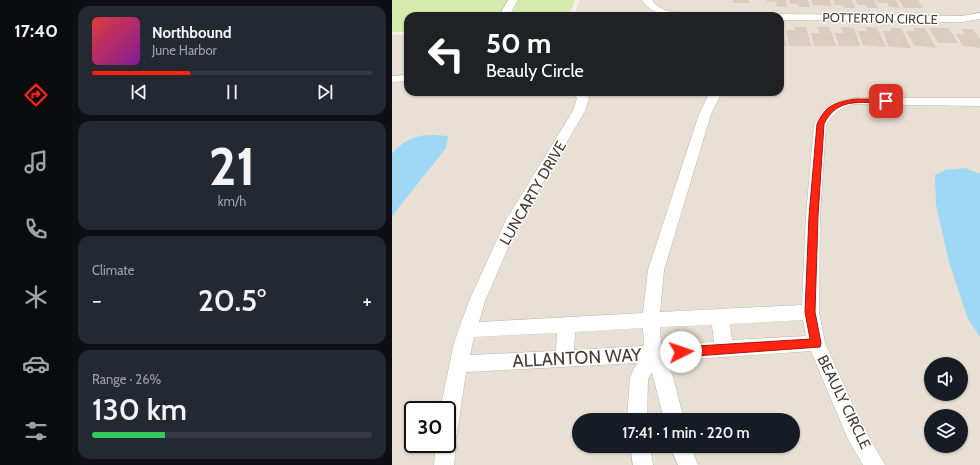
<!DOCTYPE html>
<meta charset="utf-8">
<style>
body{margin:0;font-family:Cabin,sans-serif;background:#242831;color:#f1f3f6;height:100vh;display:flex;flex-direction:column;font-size:15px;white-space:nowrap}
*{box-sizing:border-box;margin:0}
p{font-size:13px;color:#9ea1a6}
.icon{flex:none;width:22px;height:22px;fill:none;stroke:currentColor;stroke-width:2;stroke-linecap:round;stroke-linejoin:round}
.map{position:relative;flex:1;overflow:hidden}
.drawer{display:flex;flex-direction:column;gap:6px;padding:6px;background:#0d0f14;width:320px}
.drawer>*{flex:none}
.guide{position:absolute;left:12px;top:12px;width:380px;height:84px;border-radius:12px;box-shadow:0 1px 3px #0004;background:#202124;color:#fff;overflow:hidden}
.buttons{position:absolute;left:532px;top:357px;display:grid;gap:8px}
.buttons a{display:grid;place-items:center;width:44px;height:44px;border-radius:50%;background:#171b24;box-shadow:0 1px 3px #0004;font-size:20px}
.speed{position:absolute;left:12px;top:401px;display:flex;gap:8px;font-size:20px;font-weight:700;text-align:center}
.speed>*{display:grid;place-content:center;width:52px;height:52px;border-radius:50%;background:#171b24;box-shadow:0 1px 3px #0004;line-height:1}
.speed .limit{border:2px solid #111;border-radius:6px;background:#fff;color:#111}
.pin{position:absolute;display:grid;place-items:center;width:34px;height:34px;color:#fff;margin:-17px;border-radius:8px;box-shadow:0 2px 6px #0006}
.me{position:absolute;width:44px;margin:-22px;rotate:86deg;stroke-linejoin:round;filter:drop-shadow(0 0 3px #0008)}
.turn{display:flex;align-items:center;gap:14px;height:84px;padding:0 16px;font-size:18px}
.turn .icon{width:52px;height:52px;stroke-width:2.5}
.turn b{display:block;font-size:28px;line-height:34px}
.big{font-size:30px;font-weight:600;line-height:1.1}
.drawer .widget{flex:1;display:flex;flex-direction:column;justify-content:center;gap:6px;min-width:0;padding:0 14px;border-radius:12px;background:#242831}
.drawer .dial{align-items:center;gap:0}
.dial b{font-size:52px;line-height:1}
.song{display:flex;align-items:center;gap:12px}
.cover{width:48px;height:48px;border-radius:6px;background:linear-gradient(135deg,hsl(0 70% 55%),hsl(290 70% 35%))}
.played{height:4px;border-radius:2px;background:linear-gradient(90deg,#ff2312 35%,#363941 35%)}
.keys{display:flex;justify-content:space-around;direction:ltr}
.heat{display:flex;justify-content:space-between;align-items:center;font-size:22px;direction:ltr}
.charge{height:6px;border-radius:3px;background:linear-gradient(90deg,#34c759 26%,#363941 0)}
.trip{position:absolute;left:180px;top:413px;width:228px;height:40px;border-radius:20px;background:#171b24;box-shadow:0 1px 3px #0004;font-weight:600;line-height:40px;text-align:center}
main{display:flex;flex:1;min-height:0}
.tabs{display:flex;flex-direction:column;width:72px;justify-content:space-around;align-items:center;background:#090b0e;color:#9ea1a6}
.tabs .icon{width:28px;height:28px}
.tabs .on{color:#ff2312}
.tabs b{font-size:18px;color:#f1f3f6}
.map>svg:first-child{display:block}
</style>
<main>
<nav class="tabs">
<b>17:40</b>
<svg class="icon on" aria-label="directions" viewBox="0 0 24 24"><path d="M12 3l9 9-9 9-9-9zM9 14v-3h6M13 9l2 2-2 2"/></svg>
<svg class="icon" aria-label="music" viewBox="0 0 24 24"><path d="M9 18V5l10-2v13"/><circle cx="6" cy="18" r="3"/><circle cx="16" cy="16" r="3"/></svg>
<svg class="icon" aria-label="phone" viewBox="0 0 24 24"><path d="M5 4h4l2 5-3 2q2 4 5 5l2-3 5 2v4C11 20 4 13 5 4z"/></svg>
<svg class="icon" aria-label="climate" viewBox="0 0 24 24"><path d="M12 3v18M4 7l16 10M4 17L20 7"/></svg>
<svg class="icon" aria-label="car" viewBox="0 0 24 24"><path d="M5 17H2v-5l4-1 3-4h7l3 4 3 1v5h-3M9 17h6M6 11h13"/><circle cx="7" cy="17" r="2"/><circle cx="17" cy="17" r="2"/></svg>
<svg class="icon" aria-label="filters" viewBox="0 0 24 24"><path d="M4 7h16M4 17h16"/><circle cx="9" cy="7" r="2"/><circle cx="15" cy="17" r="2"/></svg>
</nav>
<section class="drawer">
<div class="widget">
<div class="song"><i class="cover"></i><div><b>Northbound</b><p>June Harbor</p></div></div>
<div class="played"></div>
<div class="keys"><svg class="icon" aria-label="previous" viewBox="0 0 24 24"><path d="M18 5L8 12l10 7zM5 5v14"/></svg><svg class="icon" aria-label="pause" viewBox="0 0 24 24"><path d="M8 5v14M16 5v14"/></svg><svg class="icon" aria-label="next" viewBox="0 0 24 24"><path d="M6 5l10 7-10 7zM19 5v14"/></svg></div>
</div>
<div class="widget dial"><b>21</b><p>km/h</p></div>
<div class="widget"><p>Climate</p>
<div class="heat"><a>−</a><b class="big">20.5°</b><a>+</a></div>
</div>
<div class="widget"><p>Range · 26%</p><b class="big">130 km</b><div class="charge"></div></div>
</section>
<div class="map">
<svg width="588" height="465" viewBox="0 0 588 465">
<rect width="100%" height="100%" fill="#f4efe6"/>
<path fill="#e8e0d4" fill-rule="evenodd" d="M188,0H588V465H0V35H16V92H388V16H182ZM539,364H569V394H539ZM21,410H55V444H21ZM539,416H569V446H539ZM187,420H401V446H187Z"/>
<path fill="#d4ebad" d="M0,0H183L177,16H16V32H0Z"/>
<g fill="#9fd8f5">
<path d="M41,135L56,136L54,148L0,216V153C15,139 20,136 41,135Z"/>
<path d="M573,168L588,174V337L576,319L557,262L544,205L543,175L553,170Z"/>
</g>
<g fill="#daccbe">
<path d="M341,0H357L358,3H341Z"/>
<path d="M375,0H394L395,7H385L384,2H375Z"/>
<path d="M397,0H416L418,7H407L406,4H398Z"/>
<path d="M419,0H438L440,6L421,5Z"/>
<path d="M441,0H460L463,8H452L451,5H443Z"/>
<path d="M463,0H482L486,8H475L473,5H466Z"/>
<path d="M485,0H504L508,8L497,7L495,3H486Z"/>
<path d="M507,0H526L531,8H512Z"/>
<path d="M388,26H390L394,46H388Z"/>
<path d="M402,27H414L419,46H397L394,30H403Z"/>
<path d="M426,27H437L444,46H422L419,33H428Z"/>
<path d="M449,27L462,28L468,46H447L443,33H451Z"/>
<path d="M473,27L485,28L494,47L471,45L466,31H475Z"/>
<path d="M498,28H509L519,48L497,47L491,31H499Z"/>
<path d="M521,28H533L544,48L522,45L514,31H523Z"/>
<path d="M537,28H557L566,43H546Z"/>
<path d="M569,29H581L588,39V48L571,46L564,34H573Z"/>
</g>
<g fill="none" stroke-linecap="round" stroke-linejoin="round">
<defs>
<g id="street">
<path d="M116,0H126L117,16H107Z"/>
<path d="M250,0H260C270,16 295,13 312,13L317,16C293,16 265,22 250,0Z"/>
<path d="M588,13V19L570,22L388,20V16H384L388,14L570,16Z"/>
<path d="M16,75V81L0,82V76Z"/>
<path d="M180,92H192L197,98L193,111L126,225L93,301L87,322L251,313L256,270L307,114L318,92H330L319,114L272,270L268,312L410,305L414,216L422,125L430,112L441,103L462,98H588V106L462,104C448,108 441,113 434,125L428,216L427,312L433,343L469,423L493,465H471L455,437L419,351L274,361L281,377L292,420H272L260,372L256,379L255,420H235L238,377L245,363L74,372L65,434L63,440L64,444L62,465H42L44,444H55V410H48L62,343L77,301L114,220L181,111L185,98ZM411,320L414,336L340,340L338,324ZM320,325L322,342L269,345L268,327ZM251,328L252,346L182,350L183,332ZM165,333L164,351L78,355L82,337Z"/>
<path d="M238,446H258L261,465H241Z"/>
<path d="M278,446H298L306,465H286Z"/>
</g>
</defs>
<use href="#street" stroke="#c0b6a8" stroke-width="1"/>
<use href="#street" fill="#fff" fill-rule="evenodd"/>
</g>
<path fill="#ff2312" stroke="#a6170c" d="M462,99H494L497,101L494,103C468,103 445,97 432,124L426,216L423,312L429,343L428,347L289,357L286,356L284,352L286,348L289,347L418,339L413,312L417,216L425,124C434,105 442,103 462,99Z"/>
<g text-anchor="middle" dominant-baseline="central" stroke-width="3" stroke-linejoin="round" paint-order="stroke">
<g font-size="13" fill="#473f35" stroke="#fff">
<text transform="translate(488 18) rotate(1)">POTTERTON CIRCLE</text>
</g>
<g font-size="15" fill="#473f35" stroke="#fff">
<text transform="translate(141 193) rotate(-60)">LUNCARTY DRIVE</text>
<text transform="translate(452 402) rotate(64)">BEAULY CIRCLE</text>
</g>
<g font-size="18" fill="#473f35" stroke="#fff">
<text transform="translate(185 358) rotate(-3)">ALLANTON WAY</text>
</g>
</g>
</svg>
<div class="buttons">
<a><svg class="icon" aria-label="sound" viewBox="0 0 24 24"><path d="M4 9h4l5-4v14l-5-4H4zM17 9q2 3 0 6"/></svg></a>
<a><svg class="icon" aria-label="layers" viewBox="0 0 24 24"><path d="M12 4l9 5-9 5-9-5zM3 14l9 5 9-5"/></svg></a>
</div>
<div class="speed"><div class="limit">30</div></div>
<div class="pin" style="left:494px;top:101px;background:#d93025"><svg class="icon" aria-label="arrive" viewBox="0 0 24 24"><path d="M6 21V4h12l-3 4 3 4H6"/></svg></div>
<svg class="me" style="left:289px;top:352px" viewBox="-20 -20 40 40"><circle r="19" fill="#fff"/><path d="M0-13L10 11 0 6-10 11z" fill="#ff2312"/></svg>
<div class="trip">17:41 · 1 min · 220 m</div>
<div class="guide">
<div class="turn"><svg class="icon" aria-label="left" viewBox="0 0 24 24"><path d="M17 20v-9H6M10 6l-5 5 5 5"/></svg><div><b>50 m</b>Beauly Circle</div></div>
</div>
</div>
</main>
